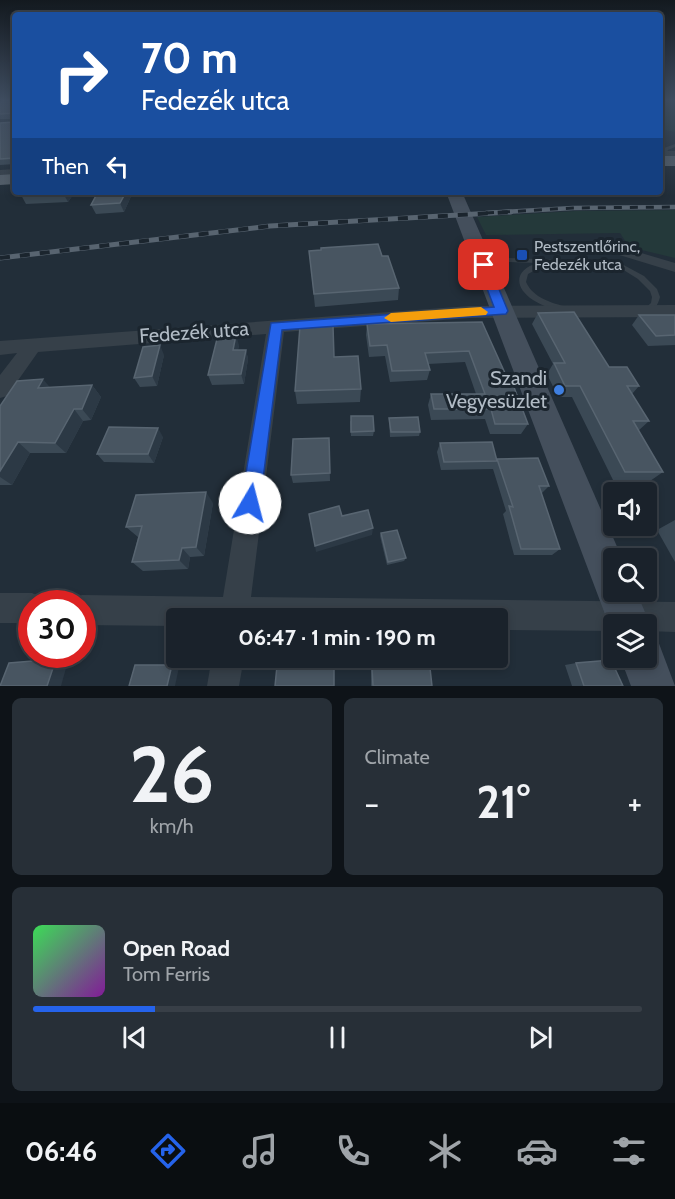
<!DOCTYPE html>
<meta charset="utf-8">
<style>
body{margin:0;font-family:Cabin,sans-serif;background:#272f37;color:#f1f3f6;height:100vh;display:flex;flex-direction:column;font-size:22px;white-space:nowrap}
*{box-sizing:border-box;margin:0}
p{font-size:20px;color:#9fa4a9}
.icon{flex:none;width:33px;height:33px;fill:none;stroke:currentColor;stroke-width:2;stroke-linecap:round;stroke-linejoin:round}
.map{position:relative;height:686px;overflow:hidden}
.drawer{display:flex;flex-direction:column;gap:12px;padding:12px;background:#0e1318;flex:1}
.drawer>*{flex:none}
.guide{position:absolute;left:12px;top:12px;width:651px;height:183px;border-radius:6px;box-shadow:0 3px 9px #0003,0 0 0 2px #383f47;background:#1a4fa0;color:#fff;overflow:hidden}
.buttons{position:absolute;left:603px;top:482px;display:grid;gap:12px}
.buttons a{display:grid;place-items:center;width:54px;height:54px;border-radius:6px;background:#1a222b;box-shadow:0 3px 9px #0003,0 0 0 2px #383f47;font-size:30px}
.speed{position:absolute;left:18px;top:590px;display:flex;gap:12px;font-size:30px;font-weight:700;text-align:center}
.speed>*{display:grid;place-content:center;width:78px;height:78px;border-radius:50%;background:#1a222b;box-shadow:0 3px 9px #0003,0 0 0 2px #383f47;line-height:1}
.speed .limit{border:9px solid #d22;background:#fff;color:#111}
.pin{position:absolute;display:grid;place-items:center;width:51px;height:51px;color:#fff;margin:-26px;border-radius:12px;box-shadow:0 3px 9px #0006}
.me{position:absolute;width:66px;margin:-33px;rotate:8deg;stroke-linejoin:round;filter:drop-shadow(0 0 4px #0008)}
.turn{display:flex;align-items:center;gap:21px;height:126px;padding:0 30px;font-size:27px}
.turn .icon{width:78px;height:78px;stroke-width:2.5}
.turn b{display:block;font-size:42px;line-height:51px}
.then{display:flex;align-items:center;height:57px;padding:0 30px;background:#0003;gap:12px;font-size:22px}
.big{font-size:45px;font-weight:700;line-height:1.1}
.drawer .widget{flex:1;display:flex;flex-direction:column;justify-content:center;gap:9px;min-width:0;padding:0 21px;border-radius:9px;background:#272f37}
.drawer .dial{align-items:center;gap:0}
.dial b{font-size:78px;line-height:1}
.song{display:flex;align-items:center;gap:18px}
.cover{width:72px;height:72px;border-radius:9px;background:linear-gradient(135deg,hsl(130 70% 55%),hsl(290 70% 35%))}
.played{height:6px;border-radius:3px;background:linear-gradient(90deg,#2563eb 20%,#383f47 20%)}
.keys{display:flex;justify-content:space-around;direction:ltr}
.heat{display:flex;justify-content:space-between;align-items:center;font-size:33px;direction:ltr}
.drawer .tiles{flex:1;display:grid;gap:12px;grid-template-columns:1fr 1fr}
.widget:last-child{grid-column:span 2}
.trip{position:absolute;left:166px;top:608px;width:342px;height:60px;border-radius:6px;background:#1a222b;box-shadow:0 3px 9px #0003,0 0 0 2px #383f47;font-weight:700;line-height:60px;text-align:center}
.menu{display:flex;height:96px;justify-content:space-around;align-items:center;background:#0a0e11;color:#9fa4a9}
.menu .icon{width:42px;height:42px}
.menu .active{color:#2563eb}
.menu b{font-size:27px;color:#f1f3f6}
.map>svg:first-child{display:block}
</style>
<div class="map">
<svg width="675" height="686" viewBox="0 0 675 686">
<rect width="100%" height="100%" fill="#222e39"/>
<g fill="#24393a">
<path d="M660,99H675V132L660,129Z"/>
<path d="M675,210V258L629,247L620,233L486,235L477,217L576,211Z"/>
</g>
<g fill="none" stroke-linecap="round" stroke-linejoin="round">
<g fill="#364049" fill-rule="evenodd">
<path d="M675,144V147L668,150L664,156H660L664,148Z"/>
<path d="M479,257L618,262L644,276L657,289L660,297C658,305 653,314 644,312L643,310L651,303L652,297L650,291L638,279L622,269L617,266L548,264V266L539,268L528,274L526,282C533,298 552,303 567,307L568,309L567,311L564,312C554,309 542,306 533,300C513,287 515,269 538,263L482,261H479Z"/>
</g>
<g fill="#364049" fill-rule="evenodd">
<path d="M554,242H604L675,263V272L603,250L549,249L547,246Z"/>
<path d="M675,305V317L470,318L284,332L251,597L675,602V632L646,631V624H614V631L498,630V618H177V626L82,625V603H70L72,600L82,595L223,597L266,334L38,352L7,396L0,398V375L17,353L0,355V341L470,306Z"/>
<path d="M0,593H32L42,598L44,603H32V623H0Z"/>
<path d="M212,657H244L239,686H207Z"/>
</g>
<g fill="#364049" fill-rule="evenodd">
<rect x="660" y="151" width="15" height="8"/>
<path d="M15,169V177L0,178V170Z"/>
</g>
<g fill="#444f5c" fill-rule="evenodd">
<path d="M446,192H462L622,558H614V591H636L650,624L646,633V624H614V638Z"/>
<path d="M646,637L658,641L675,686H631L620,657H646Z"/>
</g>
<g fill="#545f69" fill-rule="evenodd">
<rect x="660" y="156" width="15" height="10"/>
<path d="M15,174V184L0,185V175Z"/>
</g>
<defs>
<path id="rail-far1" d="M486,213L573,208L675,207"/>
<path id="rail" d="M0,258L270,226L511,212"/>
</defs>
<use href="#rail-far1" stroke="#586470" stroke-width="4.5"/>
<use href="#rail" stroke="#586470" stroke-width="5"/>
<use href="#rail-far1" stroke="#1b252e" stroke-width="3" stroke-dasharray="8" stroke-linecap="butt"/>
<use href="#rail" stroke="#1b252e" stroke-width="4" stroke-dasharray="10" stroke-linecap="butt"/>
</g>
<g fill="#3b4955">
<path d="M15,99V164L0,165V123L14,122V119H0V103Z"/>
<path d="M75,192L68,202L26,204L21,195Z"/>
<path d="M133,192L124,212L96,214L91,205Z"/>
<path d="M309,251L382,256L399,288L398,300L315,307Z"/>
<path d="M538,313L609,367L639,386L632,394L649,421L638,431L663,472L650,481L614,482L572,397H558L547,374L553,364L532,324Z"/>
<path d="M639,315H675V345L648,346L632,325Z"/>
<path d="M482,322L528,424L521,434H490L485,419L431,420L428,405L431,394H476L465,362L428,364L430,370L427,380L390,382L385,356L369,357L366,335L367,324Z"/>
<path d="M239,345L238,350H246L248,359L244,384L212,385L208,375Z"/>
<path d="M164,355L157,386L140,387L134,378Z"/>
<path d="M334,357L361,389L360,402L297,404L295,391Z"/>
<path d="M92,385L101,397L91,420L83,421L66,453H30L12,485H0V406L50,387Z"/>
<path d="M389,418L420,432L419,436L390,437L389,422Z"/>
<path d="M350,421L374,431L373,436H351Z"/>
<path d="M163,437L154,463L104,462L97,454Z"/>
<path d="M329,438L330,481L293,483L291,475Z"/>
<path d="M440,443L497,459L549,486L541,494L560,549L552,555H514L503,514L506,511L493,469L441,470L437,452Z"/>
<path d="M213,503L204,556L190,557L188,569L143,571L132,562L138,537L126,527Z"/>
<path d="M675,520V562L657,530Z"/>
<path d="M381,533L406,558L404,561L387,565L380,536Z"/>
<path d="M576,663L623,686H572L565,665Z"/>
<path d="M372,668L432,686H371V670Z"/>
</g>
<g fill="#2c3945">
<path d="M64,192H75L68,202L63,193Z"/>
<path d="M126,192H133L124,212L120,203Z"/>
<path d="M236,335L239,345L236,360L233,350Z"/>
<path d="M160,345L164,355L157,386L152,376Z"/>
<path d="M246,350L248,359L244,384L241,374Z"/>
<path d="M43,379L53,391L38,388Z"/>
<path d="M92,385L101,397L91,420L82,409Z"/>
<path d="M74,409L83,421L66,453L55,443Z"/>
<path d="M158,428L163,437L154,463L148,454Z"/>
<path d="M18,442L30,453L12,485L0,477V471Z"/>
<path d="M206,492L213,503L204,556L196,547Z"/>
<path d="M373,528L372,535L316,552L315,546Z"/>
<path d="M182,548L190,557L188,569L179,560Z"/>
<path d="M56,659L68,661L61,686H47Z"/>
<path d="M172,665L179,667L175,686H167Z"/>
</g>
<g fill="#485561" stroke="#586571" stroke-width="1.5">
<path d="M3,99H15V158L0,159V123L14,122V113L0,114V103Z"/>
<path d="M23,192H64L63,193L21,195Z"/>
<path d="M98,192H126L120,203L91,205Z"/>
<path d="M378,244L382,256H388L399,288L314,294L309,251L321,250V248Z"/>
<path d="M574,312L609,367H627L639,386H627L649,421H633L663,472H625L580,386H565L554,363H565L538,313Z"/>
<path d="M639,315H675V335L656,336Z"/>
<path d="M482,322L509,382H512L528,424H495L491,409H434L431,394H485L469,351L425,353L430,370L392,371L387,345L370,346L367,324Z"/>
<path d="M300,326H333L334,357L358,356L361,389L295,391Z"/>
<path d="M218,335H236L233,350H246L241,374L208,375Z"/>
<path d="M160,345L152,376L134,378L143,347Z"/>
<path d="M43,379L38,388L92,385L82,409H74L55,443L18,442L0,471V406L17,381Z"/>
<path d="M351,416H373L374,431L351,432Z"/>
<path d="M418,417L420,432H391L389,418Z"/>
<path d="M109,427L158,428L148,454H97Z"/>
<path d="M329,438L330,473L291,475L293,439Z"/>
<path d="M492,442L497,461L444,462L440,443Z"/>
<path d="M538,458L549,486H539L560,549H521L509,506L513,507L497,459Z"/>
<path d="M206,492L196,547L182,548L179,560L132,562L142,526L126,527L136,495Z"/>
<path d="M339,506L342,516L368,510L373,528L315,546L309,514Z"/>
<path d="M397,530L406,558L388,562L381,533Z"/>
<path d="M56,659L47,686H0L9,663Z"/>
<path d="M611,660L623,686H584L576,663Z"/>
<path d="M135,665H172L167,686H129Z"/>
<path d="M334,665V686H275L277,666Z"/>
<path d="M372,668H430L432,686H373Z"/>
</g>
<linearGradient id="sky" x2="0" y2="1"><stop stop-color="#13191f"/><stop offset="0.51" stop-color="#3e4c5f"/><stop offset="1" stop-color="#3e4c5f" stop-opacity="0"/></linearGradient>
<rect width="675" height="196" fill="url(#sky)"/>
<path fill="#2563eb" stroke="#184099" stroke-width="1.5" d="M484,262L489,265L508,311L506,314L282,330L260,503L257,509L250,512L244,509L241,503L271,323L494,307L478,265Z"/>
<path fill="#f59e0b" d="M481,307L488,312L486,315L391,322L384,318L391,313Z"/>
<rect fill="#1a4fb4" stroke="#1b252e" stroke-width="2" x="516" y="249" width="12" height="12" rx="3"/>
<circle fill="#3f7fe0" stroke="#1b252e" stroke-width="2" cx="559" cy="390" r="6"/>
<g text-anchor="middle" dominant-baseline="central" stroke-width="6" stroke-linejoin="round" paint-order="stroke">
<g font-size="16" fill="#b1bbc5" stroke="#1b252e" text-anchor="start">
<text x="534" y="246">Pestszentlőrinc,<tspan x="534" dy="18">Fedezék utca</tspan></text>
</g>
<g font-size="20" fill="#b1bbc5" stroke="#1b252e">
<text transform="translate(194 332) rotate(-4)">Fedezék utca</text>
</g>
<g font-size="20" fill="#b1bbc5" stroke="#1b252e" text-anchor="end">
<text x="547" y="378">Szandi<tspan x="547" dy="23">Vegyesüzlet</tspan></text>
</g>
</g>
</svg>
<div class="buttons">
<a><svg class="icon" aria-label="sound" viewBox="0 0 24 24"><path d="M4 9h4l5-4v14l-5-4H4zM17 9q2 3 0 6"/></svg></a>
<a><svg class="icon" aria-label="search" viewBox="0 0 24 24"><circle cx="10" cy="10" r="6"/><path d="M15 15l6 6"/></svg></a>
<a><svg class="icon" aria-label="layers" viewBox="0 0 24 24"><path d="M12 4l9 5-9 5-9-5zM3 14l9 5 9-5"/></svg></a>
</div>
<div class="speed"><div class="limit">30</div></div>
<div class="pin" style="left:484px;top:265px;background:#d93025"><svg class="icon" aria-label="arrive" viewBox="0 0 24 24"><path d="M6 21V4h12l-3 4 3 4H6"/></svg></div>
<svg class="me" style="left:250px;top:503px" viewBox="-20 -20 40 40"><circle r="19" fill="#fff"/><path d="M0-13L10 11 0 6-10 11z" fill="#2563eb"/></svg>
<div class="trip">06:47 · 1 min · 190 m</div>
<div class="guide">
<div class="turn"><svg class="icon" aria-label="right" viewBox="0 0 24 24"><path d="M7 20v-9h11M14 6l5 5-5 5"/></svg><div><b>70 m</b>Fedezék utca</div></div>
<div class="then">Then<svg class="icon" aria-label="left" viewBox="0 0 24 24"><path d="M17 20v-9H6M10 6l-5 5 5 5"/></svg></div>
</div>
</div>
<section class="drawer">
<div class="tiles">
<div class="widget dial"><b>26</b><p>km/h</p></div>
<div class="widget"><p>Climate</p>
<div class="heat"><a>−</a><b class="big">21°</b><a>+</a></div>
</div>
<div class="widget">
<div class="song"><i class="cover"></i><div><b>Open Road</b><p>Tom Ferris</p></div></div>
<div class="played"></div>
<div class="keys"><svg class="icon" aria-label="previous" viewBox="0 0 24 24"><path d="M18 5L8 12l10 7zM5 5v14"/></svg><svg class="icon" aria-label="pause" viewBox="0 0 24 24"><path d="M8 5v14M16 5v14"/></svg><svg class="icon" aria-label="next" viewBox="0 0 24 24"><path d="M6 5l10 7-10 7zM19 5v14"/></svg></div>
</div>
</div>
</section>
<nav class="menu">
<b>06:46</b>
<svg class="icon active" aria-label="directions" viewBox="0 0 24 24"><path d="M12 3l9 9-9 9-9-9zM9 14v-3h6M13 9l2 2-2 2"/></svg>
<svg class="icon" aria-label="music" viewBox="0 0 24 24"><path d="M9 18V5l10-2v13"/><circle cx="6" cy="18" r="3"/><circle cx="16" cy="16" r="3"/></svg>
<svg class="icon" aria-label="phone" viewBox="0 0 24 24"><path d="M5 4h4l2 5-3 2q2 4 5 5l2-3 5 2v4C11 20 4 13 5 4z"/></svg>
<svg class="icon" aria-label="climate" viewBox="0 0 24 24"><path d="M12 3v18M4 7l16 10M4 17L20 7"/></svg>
<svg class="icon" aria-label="car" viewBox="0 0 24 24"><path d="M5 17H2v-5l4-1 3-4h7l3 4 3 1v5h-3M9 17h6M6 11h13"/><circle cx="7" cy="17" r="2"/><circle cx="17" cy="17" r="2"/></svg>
<svg class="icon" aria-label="filters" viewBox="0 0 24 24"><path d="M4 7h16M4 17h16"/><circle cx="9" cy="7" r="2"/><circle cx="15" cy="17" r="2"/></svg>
</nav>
